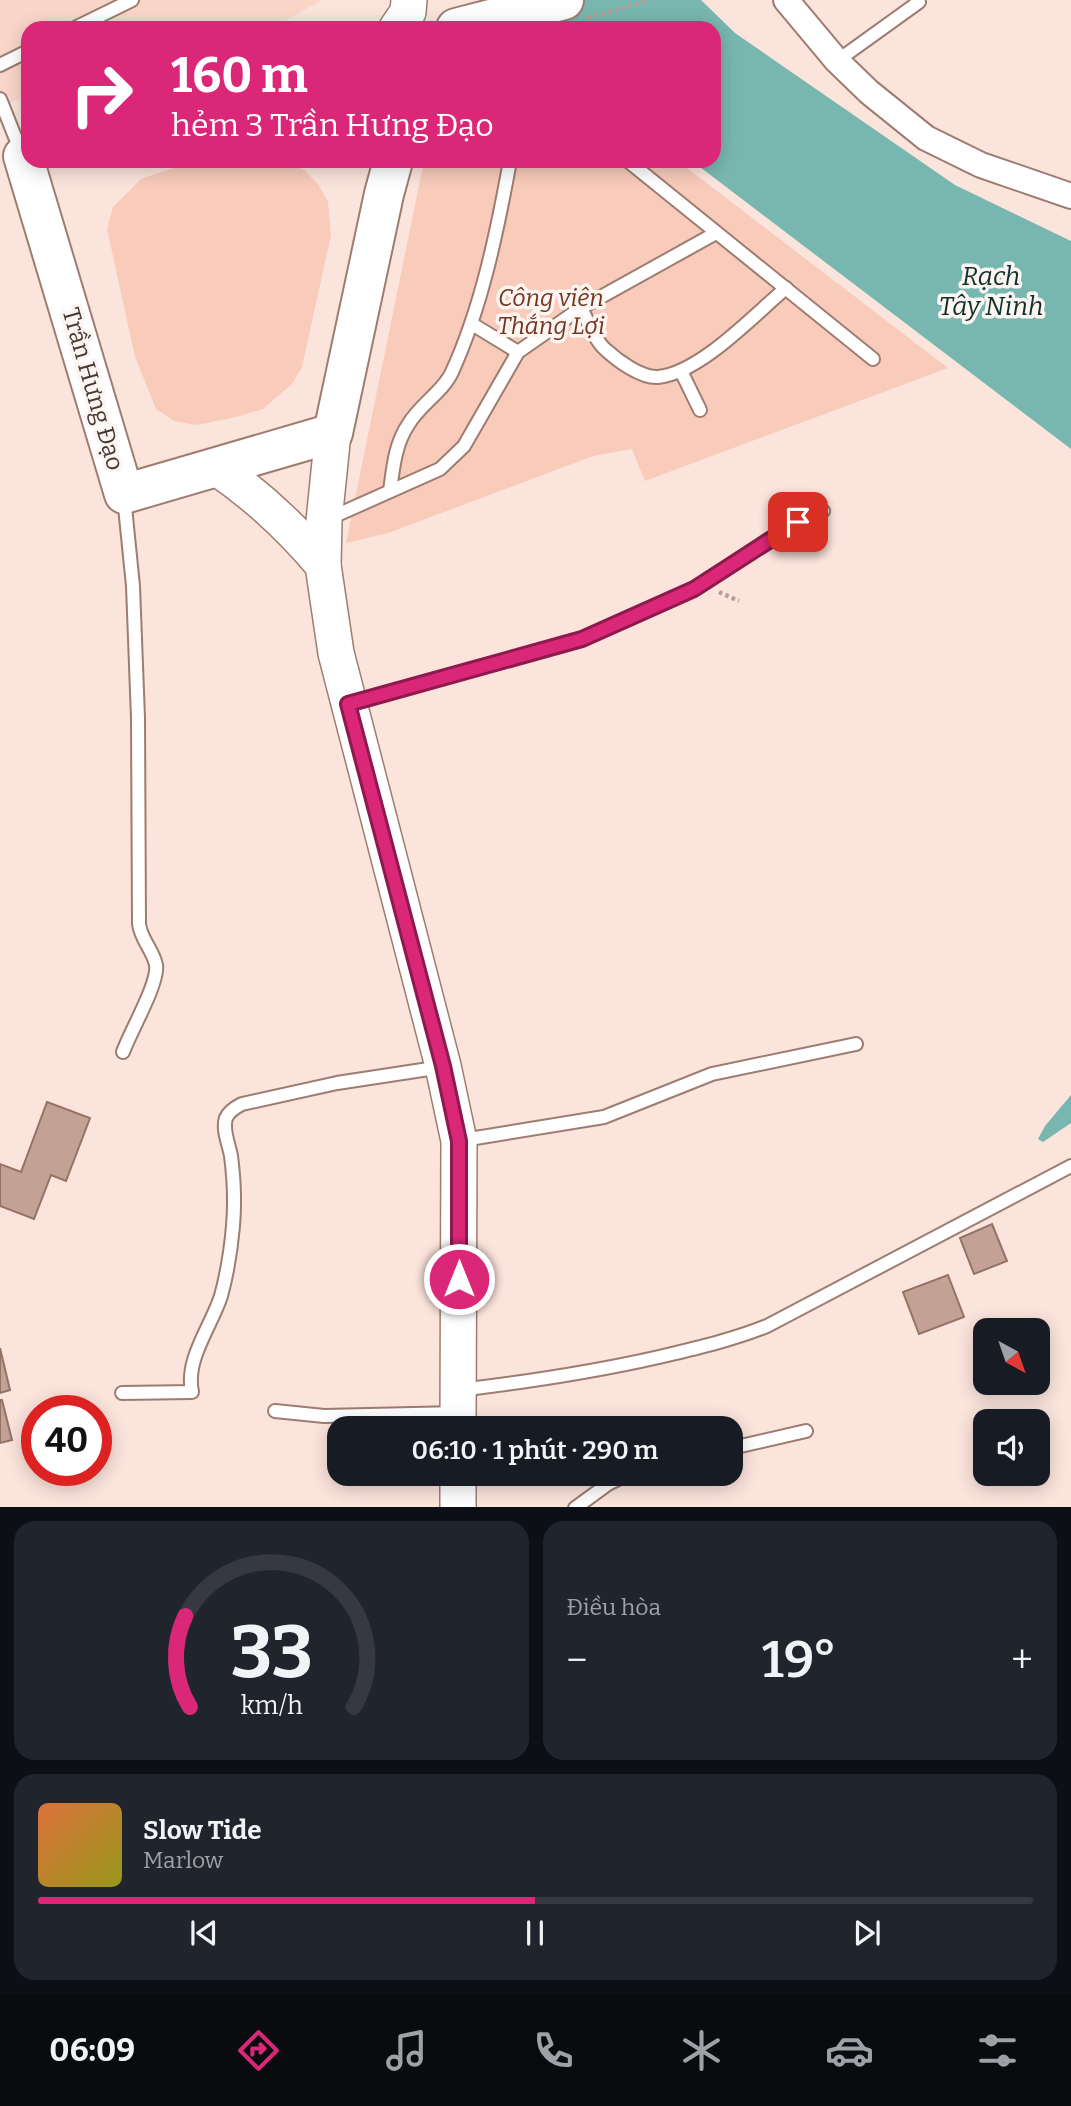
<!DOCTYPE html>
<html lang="vi">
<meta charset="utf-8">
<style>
body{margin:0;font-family:Bitter,serif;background:#20242c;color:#f1f3f6;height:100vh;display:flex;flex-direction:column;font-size:26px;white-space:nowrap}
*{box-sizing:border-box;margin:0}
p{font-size:23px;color:#9ea1a6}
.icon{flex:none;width:38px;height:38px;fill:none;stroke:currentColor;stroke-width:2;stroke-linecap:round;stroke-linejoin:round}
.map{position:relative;height:1507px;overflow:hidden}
.details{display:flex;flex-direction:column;gap:14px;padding:14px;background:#0d0f14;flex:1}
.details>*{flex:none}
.top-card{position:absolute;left:21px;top:21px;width:700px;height:147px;border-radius:21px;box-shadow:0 4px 18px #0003;background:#db2777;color:#fff;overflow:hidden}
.needle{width:46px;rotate:140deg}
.buttons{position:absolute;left:973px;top:1318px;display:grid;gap:14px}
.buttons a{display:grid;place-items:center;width:77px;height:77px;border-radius:14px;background:#171b24;box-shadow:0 4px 18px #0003;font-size:35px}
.speed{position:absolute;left:21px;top:1395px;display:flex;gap:14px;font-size:35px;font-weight:700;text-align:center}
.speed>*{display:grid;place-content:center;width:91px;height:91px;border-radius:50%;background:#171b24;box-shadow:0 4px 18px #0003;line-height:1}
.speed .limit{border:10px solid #d22;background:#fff;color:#111}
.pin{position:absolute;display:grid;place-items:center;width:60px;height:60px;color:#fff;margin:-30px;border-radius:14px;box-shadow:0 4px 10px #0006}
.me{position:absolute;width:77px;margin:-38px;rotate:0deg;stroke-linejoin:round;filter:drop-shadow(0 0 5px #0008)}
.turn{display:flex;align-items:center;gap:24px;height:147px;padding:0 35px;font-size:32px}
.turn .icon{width:91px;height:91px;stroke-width:2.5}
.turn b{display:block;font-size:49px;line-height:60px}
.big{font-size:52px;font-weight:600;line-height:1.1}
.details .widget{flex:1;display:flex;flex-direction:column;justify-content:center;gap:10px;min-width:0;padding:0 24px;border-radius:21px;background:#20242c}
.details .dial{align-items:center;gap:0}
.dial svg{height:182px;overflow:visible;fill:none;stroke:#363941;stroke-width:7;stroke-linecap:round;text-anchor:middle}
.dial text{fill:#f1f3f6;stroke:none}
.song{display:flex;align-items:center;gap:21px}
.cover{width:84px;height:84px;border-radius:10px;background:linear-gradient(135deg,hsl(20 70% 55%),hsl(60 70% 35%))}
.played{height:7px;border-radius:4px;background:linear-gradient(90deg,#db2777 50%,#363941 50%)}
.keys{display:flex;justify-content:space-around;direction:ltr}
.heat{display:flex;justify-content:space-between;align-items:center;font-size:38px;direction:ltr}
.details .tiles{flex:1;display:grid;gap:14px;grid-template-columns:1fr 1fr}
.widget:last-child{grid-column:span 2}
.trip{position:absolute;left:327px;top:1416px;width:416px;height:70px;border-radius:21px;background:#171b24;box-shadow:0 4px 18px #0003;font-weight:600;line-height:70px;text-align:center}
.dock{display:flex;height:112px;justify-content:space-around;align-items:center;background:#090b0e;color:#9ea1a6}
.dock .icon{width:49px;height:49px}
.dock .current{color:#db2777}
.dock b{font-size:32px;color:#f1f3f6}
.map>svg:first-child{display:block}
</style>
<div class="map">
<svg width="1071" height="1508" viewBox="0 0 1071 1508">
<rect width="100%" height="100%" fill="#fbe4dc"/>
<path fill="#fad6c9" d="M0,0H322L280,24L266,28H28V97L0,105Z"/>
<g fill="#f8cbbb">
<path d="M195,161L287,162L304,170L318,184L328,202L331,235L302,367L292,384L263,409L236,417L197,425L174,421L156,409L135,357L107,229L113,207L141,179Z"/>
<path d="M424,161H678L948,368L645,481L632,449L593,456L388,533L346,543Z"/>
</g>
<g fill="#78b7af">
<path d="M497,0H701L735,33L955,185L1071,241V449L692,161H714V28H517Z"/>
<path d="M1071,1095V1123L1043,1142L1038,1139L1045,1126Z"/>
</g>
<g fill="#c4a195" stroke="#947367" stroke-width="2">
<path d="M47,1102L90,1118L66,1181L51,1175L34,1219L0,1206V1164L21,1172Z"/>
<path d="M992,1224L1007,1261L974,1274L960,1238Z"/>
<path d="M948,1275L964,1317L919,1334L903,1292Z"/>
<path d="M0,1348L10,1390L0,1393Z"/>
<path d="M0,1400H2L12,1440L0,1443Z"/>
</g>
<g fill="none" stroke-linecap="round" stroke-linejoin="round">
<defs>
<g id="lane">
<path d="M75,28L132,0"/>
<path d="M837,61L919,2"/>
<path d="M0,65L28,51"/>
<path d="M0,99L21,152"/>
<path d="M628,161L873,359"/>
<path d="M581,308C588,321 595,341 606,350C618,361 641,378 658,377C700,373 753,316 786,288"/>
<path d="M472,324L518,352"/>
<path d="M681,371L700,410"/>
<path d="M390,491C393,469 395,444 408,425C419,405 443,392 452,372C482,306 497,232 510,161"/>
<path d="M328,519L440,469L464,446L518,352L581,308L716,233"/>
<path d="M350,703L582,639L694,589L769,539L823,511"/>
<path d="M123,1052C130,1032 159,983 156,965C153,950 141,940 139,924L138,718L133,586L124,497"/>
<path d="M463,1140L604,1117L712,1074L856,1044"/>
<path d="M459,1390C527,1382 593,1372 659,1357C697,1348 732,1340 767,1326L1071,1166"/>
<path d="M122,1393L192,1392C185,1359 211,1327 221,1296C227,1274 231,1249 233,1226C235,1203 234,1179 231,1156C229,1144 222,1130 226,1118C229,1111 236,1107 242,1104L337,1083L442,1067"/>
<path d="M275,1411L324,1416L458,1413"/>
<path d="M732,1448L806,1431"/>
<path d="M575,1508L608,1484L628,1474"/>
</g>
<path id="street" d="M786,0L837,61L869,92L926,138L981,165L1071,196"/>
<g id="secondary">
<path d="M397,28L408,12L409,0"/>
<path d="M333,433L324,521L323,565L336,653L443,1066L459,1141L458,1428"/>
<path d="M217,468C258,496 292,528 323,565"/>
<path d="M458,1508V1474"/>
</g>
<g id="primary">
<path d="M456,28L564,0"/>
<path d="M23,156L124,494L333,433L384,194L393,161"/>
</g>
</defs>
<use href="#lane" stroke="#9e7c71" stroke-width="16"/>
<use href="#street" stroke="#9e7c71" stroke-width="28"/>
<use href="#secondary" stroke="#9e7c71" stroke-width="38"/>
<use href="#primary" stroke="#9e7c71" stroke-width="42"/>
<g stroke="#b19e97" stroke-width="4.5" stroke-dasharray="3.5 3.5" stroke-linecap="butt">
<path d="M588,18L650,0"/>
<path d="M719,592L739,601"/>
</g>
<use href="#lane" stroke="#fff" stroke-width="12"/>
<use href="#street" stroke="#fff" stroke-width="24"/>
<use href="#secondary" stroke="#fff" stroke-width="35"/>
<use href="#primary" stroke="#fff" stroke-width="38"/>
</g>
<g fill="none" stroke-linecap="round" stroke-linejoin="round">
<defs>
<path id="route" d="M459,1279V1141L443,1066L348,704L582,639L694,589L798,522"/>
</defs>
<use href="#route" stroke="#8e194d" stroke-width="18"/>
<use href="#route" stroke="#db2777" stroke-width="12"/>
</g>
<g text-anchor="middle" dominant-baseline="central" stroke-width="7" stroke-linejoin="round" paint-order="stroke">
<g font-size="24" font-style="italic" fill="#74351e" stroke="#fdf5f2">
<text x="551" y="298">Công viên<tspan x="551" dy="28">Thắng Lợi</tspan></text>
</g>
<g font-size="24" fill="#473833" stroke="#fdf5f2">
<text transform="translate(93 389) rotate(74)">Trần Hưng Đạo</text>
</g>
<g font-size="26" font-style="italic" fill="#0f2f2c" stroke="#fdf5f2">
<text x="991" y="276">Rạch<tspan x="991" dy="30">Tây Ninh</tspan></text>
</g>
</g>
</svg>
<div class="buttons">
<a><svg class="needle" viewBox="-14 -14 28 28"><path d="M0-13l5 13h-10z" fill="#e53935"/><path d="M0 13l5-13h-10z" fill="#9ea1a6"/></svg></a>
<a><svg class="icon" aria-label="sound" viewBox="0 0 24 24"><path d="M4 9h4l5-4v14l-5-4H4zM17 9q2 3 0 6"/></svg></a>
</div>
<div class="speed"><div class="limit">40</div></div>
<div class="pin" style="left:798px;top:522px;background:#d93025"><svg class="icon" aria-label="arrive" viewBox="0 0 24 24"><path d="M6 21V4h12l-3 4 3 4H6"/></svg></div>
<svg class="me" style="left:459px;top:1279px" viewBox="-20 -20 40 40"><circle r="17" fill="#db2777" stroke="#fff" stroke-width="3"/><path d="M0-11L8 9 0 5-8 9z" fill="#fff"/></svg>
<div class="trip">06:10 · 1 phút · 290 m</div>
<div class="top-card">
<div class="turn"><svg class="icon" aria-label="right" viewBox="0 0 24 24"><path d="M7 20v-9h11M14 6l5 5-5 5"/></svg><div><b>160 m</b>hẻm 3 Trần Hưng Đạo</div></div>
</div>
</div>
<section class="details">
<div class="tiles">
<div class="widget dial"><svg viewBox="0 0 100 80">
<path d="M14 69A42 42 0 1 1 86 69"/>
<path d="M14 69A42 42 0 0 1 12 29" stroke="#db2777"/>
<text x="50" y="56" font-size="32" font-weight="700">33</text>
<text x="50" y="72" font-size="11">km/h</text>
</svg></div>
<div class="widget"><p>Điều hòa</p>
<div class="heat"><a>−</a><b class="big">19°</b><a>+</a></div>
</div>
<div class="widget">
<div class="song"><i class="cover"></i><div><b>Slow Tide</b><p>Marlow</p></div></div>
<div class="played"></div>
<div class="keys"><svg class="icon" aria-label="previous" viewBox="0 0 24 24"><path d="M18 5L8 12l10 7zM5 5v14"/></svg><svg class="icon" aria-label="pause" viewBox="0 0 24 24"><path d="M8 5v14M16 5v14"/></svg><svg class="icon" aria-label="next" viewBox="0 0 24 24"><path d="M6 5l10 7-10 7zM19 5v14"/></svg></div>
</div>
</div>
</section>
<nav class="dock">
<b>06:09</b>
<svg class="icon current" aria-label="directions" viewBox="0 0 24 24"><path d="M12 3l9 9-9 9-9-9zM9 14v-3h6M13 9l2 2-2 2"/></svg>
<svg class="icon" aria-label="music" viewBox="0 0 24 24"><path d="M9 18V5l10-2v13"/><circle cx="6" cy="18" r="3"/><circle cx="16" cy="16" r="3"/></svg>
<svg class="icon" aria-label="phone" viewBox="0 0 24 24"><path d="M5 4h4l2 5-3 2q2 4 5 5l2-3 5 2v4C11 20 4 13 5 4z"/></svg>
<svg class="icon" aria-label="climate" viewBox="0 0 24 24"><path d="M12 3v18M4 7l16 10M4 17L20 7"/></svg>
<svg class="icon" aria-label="car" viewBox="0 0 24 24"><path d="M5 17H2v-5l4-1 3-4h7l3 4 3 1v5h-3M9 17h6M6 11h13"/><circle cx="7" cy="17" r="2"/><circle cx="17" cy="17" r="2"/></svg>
<svg class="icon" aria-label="filters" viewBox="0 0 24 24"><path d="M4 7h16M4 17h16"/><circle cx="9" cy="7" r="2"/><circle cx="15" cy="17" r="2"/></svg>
</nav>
